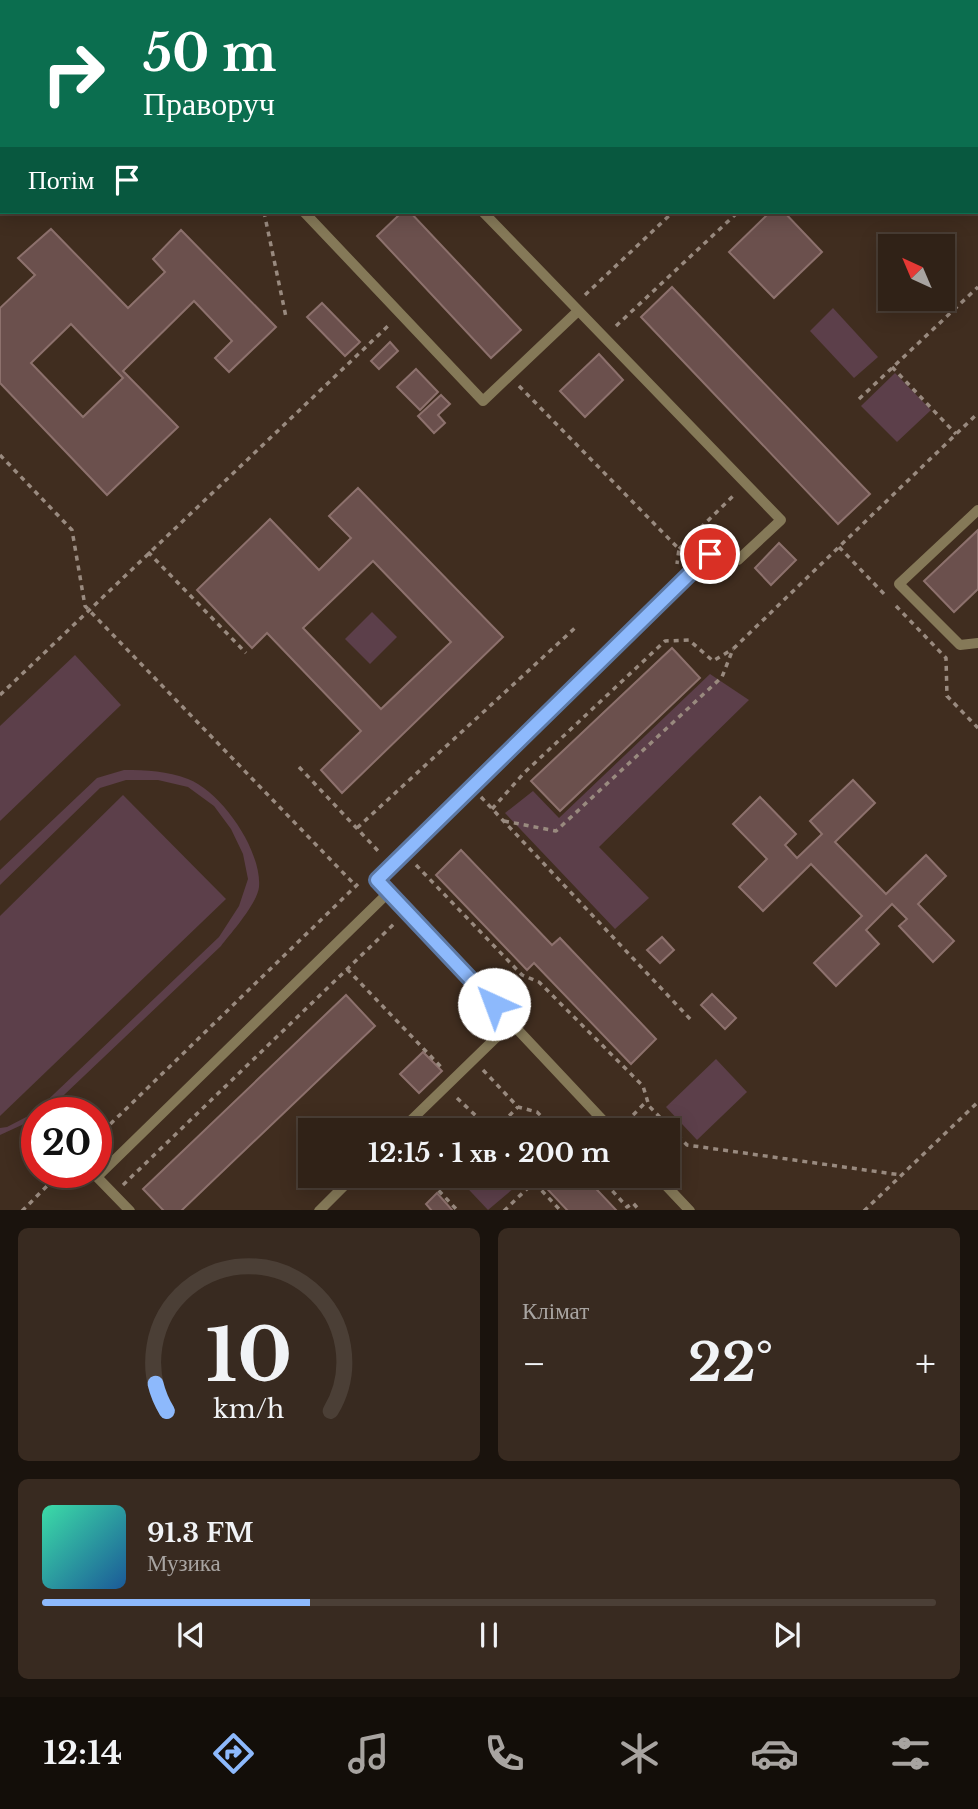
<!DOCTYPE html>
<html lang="uk">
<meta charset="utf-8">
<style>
body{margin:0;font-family:"Libre Baskerville",serif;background:#382a20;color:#f1f3f6;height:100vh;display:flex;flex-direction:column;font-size:26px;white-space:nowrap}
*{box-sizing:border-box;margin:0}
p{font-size:23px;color:#a8a4a1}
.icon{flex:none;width:38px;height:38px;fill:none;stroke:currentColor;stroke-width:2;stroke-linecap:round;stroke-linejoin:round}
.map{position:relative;height:1210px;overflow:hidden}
.side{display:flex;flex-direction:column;gap:18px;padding:18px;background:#1a130d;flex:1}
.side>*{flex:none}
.banner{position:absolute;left:0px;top:0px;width:978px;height:214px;box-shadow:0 4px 18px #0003,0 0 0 2px #4b3f36;background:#0b6e4f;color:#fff;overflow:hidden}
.needle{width:46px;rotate:316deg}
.controls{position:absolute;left:878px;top:234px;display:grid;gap:14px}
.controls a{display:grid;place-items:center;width:77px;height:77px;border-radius:0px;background:#302217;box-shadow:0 4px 18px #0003,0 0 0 2px #4b3f36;font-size:35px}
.speed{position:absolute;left:21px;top:1097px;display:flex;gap:14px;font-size:35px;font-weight:700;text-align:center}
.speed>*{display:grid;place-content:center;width:91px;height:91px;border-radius:50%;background:#302217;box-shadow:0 4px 18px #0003,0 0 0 2px #4b3f36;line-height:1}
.speed .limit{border:10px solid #d22;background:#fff;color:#111}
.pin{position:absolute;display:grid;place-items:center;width:60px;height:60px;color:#fff;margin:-30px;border:4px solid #fff;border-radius:50%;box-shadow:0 2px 7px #0007}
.me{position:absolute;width:77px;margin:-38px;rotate:317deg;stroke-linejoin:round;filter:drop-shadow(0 0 5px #0008)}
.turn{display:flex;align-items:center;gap:24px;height:147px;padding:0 28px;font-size:32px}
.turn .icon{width:91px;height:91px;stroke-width:2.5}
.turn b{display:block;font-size:49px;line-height:60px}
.then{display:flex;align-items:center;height:66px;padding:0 28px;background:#0003;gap:14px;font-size:26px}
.big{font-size:52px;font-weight:700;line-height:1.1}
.side .tile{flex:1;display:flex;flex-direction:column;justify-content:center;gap:10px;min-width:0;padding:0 24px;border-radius:10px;background:#382a20}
.side .dial{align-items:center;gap:0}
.dial svg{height:182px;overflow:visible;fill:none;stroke:#4b3f36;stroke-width:7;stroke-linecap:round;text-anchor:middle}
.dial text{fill:#f1f3f6;stroke:none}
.song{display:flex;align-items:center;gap:21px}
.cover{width:84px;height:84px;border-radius:10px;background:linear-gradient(135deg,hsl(160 70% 55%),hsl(210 70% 35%))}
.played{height:7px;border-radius:4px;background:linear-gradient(90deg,#8db9fc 30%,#4b3f36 30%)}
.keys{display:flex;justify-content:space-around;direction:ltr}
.heat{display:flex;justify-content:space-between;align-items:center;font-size:38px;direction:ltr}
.side .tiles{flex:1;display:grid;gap:18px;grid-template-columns:1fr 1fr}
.tile:last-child{grid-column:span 2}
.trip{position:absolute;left:298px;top:1118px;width:382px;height:70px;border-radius:0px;background:#302217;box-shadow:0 4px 18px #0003,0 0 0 2px #4b3f36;font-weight:700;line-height:70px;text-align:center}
.menu{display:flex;height:112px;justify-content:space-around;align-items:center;background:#130e09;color:#a8a4a1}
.menu .icon{width:49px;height:49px}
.menu .on{color:#8db9fc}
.menu b{font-size:32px;color:#f1f3f6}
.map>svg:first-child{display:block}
</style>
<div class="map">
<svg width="978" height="1211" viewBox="0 0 978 1211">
<rect width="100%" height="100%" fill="#402d1f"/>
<g fill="#5c3f4a">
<path d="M833,308L878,357L854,378L810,331Z"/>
<path d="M895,373L931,410L897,442L861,406Z"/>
<path d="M372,612L397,637L370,664L345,639Z"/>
<path d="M75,655L121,705L0,821V726Z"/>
<path d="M710,674L749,700L599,847L649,898L615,929L505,813L533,791L559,818Z"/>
<path d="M124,770C147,770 167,771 188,779C222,792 262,851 259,887C257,904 231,933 221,946L45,1113H37V1118L0,1135V1128L7,1127L34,1113L219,937L239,906L248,879L243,854L231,829L214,806L188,787L158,780H126L100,788L0,885V870L97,778Z"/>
<path d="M123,795L226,899L0,1116V916Z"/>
<path d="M716,1059L747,1092L697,1140L666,1107Z"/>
<path d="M456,1176H503L514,1188L488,1210Z"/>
</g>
<g fill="#6b504d" stroke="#8d716d" stroke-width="2" fill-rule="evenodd">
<path d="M402,212H410L521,330L491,358L377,236Z"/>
<path d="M770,212H784L822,252L774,298L729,252Z"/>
<path d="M51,229L128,308L165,272L153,259L181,230L276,327L229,372L215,358L232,341L194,301L123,371L178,427L107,495L0,383V308L35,275L18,258ZM71,324L123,378L83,417L31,363Z"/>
<path d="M672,287L870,494L838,524L641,317Z"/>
<path d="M322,303L360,342L345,356L307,317Z"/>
<path d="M390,342L398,351L379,369L371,361Z"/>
<path d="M599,354L623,380L585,417L560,391Z"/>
<path d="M416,369L438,392L420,410L397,387Z"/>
<path d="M441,395L450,404L438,415L445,423L434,433L418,416Z"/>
<path d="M358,488L503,637L342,793L321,770L361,731L267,633L252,648L197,590L270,519L319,570L351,538L329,516ZM373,561L451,642L381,709L303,628Z"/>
<path d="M978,530V589L954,612L924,581Z"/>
<path d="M779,543L796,560L771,585L755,568Z"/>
<path d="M672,648L700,678L560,811L531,781Z"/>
<path d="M853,780L875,803L835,842L886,894L926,855L946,876L918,904L954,941L933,962L899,926L907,919L892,904L866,930L879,944L836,986L814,963L862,916L811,864L763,911L739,887L767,859L733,824L760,797L796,834L785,845L797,858L822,834L810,821Z"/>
<path d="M461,850L552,945L560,938L656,1039L631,1064L534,963L527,970L436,875Z"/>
<path d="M662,937L674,950L660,963L647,950Z"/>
<path d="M712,994L736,1018L725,1029L701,1005Z"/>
<path d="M346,995L375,1026L181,1211H164L143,1189Z"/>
<path d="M423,1052L442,1071L419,1093L400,1074Z"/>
<path d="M535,1176H584L617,1211H568Z"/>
<path d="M437,1193L453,1211H432L426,1204Z"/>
</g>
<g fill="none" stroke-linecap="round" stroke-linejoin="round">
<g stroke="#998a7f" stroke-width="3.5" stroke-dasharray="5 5" stroke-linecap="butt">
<path d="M816,0V2"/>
<path d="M0,150L2,148"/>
<path d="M976,156L978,154"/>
<path d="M976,175H978"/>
<path d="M264,212L286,317"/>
<path d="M585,295L673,212"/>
<path d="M616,326L738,212"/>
<path d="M892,367L956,434"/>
<path d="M519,386L679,549L677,564"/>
<path d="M859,399L978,287"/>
<path d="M0,455L72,530L85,606L356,886"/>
<path d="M839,547L886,596"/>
<path d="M679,549L735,494"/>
<path d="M148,552L246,653"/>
<path d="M896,606L946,658L947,696L978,728"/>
<path d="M0,695L389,325"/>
<path d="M299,767L381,854"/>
<path d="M481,797L691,1020"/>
<path d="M492,809L524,773L665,641L689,640L713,661L733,649"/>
<path d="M504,821L556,831L722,677L733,649L978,413"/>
<path d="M357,828L576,627"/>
<path d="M416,865L522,975L539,982L643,1086L649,1106L687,1145L901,1175"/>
<path d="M347,969L442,1068"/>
<path d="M483,1070L518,1107L537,1112L555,1130"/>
<path d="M457,1098L491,1130"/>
<path d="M626,1122L647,1101"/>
<path d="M495,1130L518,1107"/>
<path d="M96,1138L361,881"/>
<path d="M425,1176L458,1211"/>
<path d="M528,1176L561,1211"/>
<path d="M599,1176L627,1207L633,1203L640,1211"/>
<path d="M123,1185L395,923"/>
<path d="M22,1211L61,1172"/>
<path d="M504,1211L534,1182"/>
<path d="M864,1211L978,1102"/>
</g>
<g stroke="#857958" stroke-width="10">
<path d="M278,0L279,2"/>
<path d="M954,2L956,0"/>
<path d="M976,198L978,197"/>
<path d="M304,212L483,401L578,311"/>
<path d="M483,212L781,520L738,560"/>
<path d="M978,510L899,584L960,645L978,643"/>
<path d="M401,1130L511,1023"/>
<path d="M612,1130L377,880L710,554"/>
<path d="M657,1176L690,1211"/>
<path d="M130,1211L97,1177L388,893"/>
<path d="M319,1211L354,1176"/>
</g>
</g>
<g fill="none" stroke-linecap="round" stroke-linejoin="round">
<defs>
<path id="route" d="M494,1004L377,880L710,554"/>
</defs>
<use href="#route" stroke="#5c78a4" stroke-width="18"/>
<use href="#route" stroke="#8db9fc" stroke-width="12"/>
</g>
</svg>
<div class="controls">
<a><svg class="needle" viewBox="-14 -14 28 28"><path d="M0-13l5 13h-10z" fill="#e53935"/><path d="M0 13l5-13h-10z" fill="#a8a4a1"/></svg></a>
</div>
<div class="speed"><div class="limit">20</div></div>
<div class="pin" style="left:710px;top:554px;background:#d93025"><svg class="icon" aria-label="arrive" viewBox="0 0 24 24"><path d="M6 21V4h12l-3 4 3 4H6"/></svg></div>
<svg class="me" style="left:494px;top:1004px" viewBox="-20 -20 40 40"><circle r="19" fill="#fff"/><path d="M0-13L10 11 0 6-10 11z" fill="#8db9fc"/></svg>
<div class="trip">12:15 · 1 хв · 200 m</div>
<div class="banner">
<div class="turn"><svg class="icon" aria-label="right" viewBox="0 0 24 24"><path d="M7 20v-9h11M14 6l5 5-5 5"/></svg><div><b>50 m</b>Праворуч</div></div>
<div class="then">Потім<svg class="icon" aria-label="arrive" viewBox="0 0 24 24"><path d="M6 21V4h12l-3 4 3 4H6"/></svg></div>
</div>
</div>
<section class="side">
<div class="tiles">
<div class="tile dial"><svg viewBox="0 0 100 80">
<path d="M14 69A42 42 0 1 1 86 69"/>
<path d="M14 69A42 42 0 0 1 9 57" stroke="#8db9fc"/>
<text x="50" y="56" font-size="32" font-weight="700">10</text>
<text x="50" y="72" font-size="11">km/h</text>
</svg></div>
<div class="tile"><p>Клімат</p>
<div class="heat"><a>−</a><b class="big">22°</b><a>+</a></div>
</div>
<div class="tile">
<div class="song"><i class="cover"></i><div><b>91.3 FM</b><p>Музика</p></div></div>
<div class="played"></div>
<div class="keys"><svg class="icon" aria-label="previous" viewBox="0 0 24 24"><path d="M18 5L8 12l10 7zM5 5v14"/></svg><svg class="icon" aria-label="pause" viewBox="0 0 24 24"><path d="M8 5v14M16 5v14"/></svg><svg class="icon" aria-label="next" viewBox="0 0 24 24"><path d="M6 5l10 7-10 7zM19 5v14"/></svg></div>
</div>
</div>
</section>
<nav class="menu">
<b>12:14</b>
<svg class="icon on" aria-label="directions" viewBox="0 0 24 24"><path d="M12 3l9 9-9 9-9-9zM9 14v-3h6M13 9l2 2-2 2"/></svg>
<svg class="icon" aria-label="music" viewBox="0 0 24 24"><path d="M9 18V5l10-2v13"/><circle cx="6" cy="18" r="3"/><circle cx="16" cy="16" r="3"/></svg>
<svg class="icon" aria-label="phone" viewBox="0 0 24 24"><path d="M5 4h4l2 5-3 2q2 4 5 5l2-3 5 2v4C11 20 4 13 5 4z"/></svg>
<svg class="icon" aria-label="climate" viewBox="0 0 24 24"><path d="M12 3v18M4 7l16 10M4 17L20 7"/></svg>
<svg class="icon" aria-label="car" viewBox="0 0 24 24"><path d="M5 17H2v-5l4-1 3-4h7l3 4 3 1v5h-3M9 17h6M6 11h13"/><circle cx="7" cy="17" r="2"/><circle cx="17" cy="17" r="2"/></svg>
<svg class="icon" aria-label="filters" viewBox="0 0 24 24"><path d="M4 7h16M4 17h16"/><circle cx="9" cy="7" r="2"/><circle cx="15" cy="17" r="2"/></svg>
</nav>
